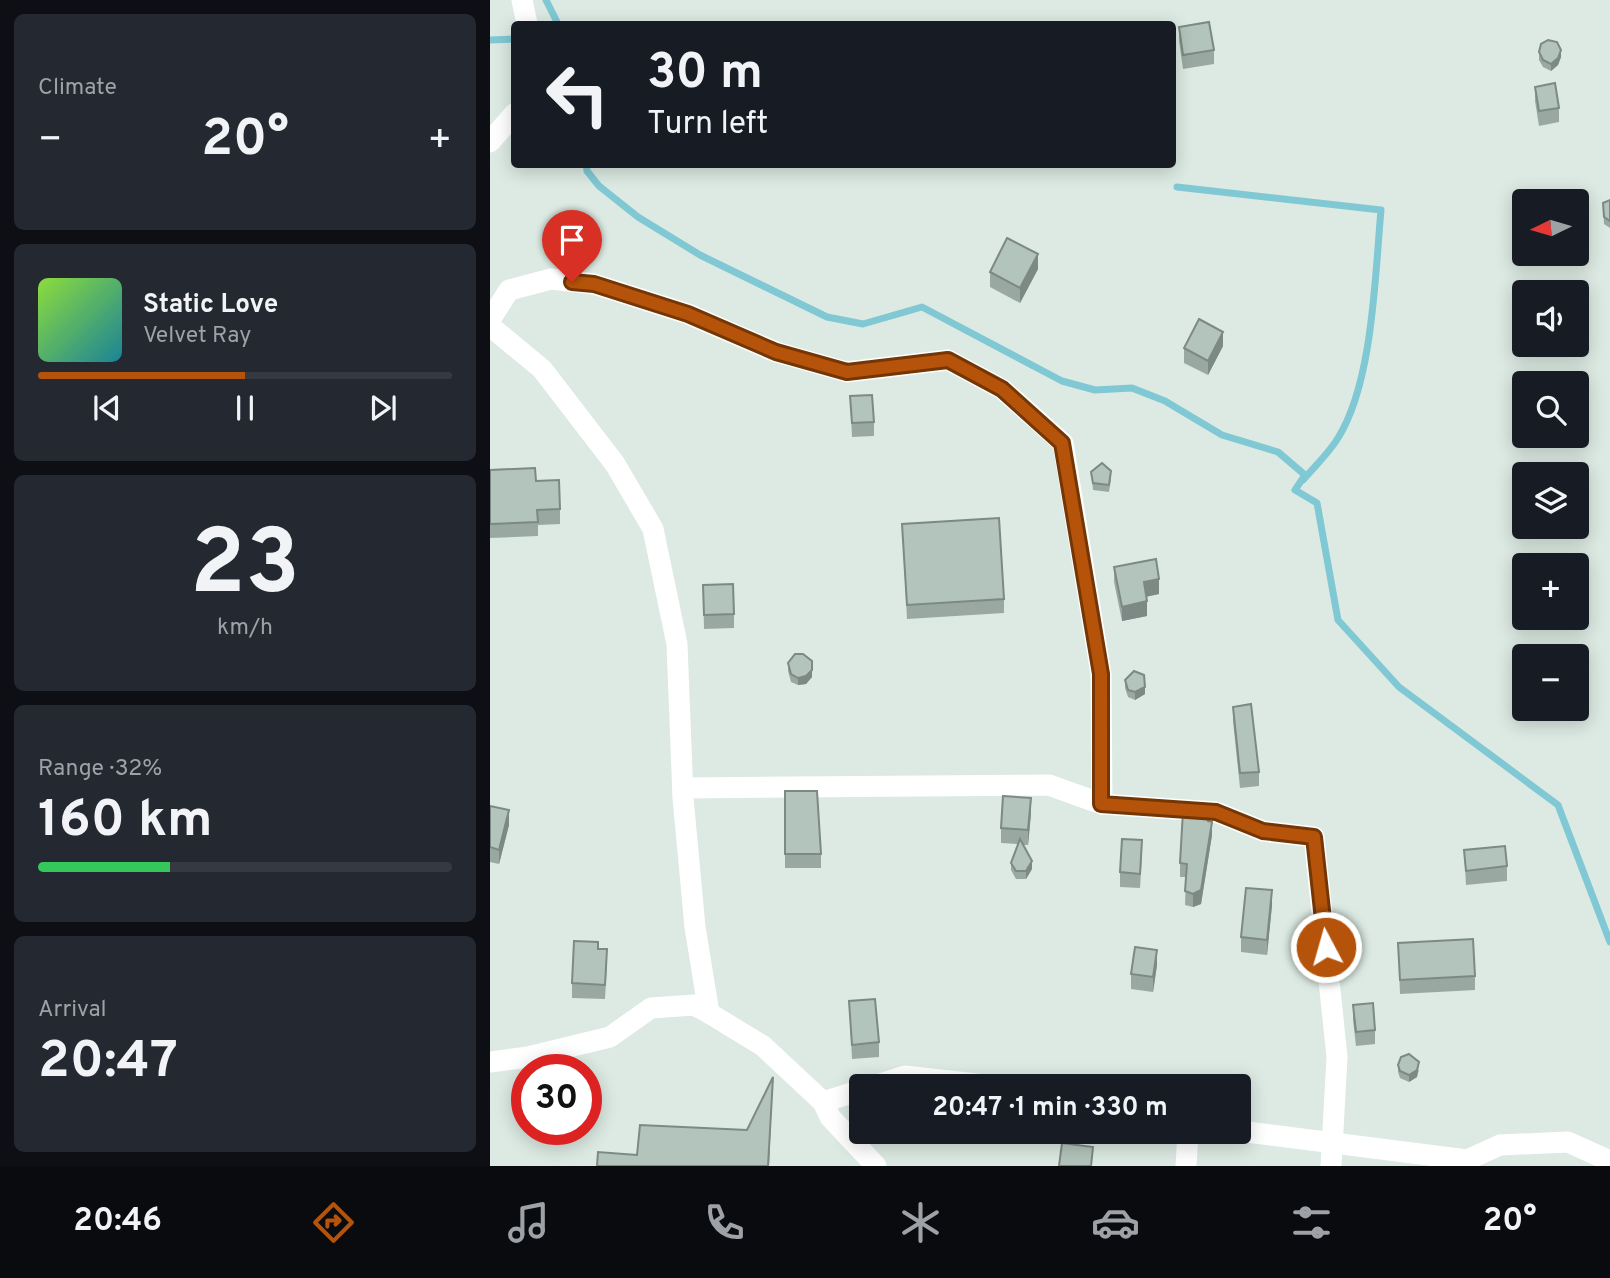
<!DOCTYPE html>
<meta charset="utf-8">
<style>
body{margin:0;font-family:Overpass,sans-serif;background:#242831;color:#f1f3f6;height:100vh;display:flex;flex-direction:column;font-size:26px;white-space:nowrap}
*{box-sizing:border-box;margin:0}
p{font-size:23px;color:#9ea1a6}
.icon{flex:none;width:38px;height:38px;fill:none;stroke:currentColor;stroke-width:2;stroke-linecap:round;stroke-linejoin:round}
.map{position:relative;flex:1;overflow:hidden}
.panel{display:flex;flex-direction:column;gap:14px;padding:14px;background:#0d0f14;width:490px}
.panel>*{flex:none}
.top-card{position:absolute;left:21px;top:21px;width:665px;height:147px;border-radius:7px;box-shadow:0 4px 18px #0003;background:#171b24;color:#f1f3f6;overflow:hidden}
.needle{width:46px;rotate:265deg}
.tools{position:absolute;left:1022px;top:189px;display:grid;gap:14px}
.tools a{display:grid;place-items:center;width:77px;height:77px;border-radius:7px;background:#171b24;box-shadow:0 4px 18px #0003;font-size:35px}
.speed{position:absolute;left:21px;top:1054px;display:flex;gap:14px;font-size:35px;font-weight:700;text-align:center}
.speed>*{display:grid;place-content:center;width:91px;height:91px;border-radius:50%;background:#171b24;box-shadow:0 4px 18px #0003;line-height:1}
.speed .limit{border:10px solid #d22;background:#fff;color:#111}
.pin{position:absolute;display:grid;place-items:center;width:60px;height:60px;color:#fff;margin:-72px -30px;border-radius:50% 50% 50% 0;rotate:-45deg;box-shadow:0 0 7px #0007}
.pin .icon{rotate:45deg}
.me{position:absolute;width:77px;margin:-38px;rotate:354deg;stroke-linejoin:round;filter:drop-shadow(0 0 5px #0008)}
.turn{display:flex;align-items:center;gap:24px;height:147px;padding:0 21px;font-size:32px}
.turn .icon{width:91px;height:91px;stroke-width:2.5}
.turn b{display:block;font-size:49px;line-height:60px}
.big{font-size:52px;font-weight:700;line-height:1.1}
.panel .tile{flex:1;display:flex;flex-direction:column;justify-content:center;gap:10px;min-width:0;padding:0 24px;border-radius:10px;background:#242831}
.panel .dial{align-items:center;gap:0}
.dial b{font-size:91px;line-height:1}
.song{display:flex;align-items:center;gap:21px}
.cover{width:84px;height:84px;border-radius:10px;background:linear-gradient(135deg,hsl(90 70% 55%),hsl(190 70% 35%))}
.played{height:7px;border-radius:4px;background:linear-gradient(90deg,#b45309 50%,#363941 50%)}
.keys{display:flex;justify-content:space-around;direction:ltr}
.heat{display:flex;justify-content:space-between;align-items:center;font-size:38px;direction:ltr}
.charge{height:10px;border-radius:5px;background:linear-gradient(90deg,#34c759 32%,#363941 0)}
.trip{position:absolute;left:359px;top:1074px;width:402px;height:70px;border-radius:7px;background:#171b24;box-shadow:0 4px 18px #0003;font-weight:700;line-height:70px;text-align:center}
.dock{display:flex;height:112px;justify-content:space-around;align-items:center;background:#090b0e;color:#9ea1a6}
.dock .icon{width:49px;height:49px}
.dock .selected{color:#b45309}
.dock b{font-size:32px;color:#f1f3f6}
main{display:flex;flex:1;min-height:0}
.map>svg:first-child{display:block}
</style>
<main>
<section class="panel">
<div class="tile"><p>Climate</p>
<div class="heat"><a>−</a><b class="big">20°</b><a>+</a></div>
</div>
<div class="tile">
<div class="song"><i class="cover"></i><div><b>Static Love</b><p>Velvet Ray</p></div></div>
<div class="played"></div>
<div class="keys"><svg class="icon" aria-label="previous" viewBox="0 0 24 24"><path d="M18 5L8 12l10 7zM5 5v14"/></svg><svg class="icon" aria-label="pause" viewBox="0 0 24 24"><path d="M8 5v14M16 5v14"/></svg><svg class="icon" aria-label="next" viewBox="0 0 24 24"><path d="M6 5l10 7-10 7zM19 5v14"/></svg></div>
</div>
<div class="tile dial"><b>23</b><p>km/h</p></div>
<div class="tile"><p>Range · 32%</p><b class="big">160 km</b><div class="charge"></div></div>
<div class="tile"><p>Arrival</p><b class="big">20:47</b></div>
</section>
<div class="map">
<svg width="1120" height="1166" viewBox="0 0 1120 1166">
<rect width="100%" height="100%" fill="#dceae3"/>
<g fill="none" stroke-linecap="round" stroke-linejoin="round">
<g stroke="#80c8d3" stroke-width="7">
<path d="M56,0L68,24"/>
<path d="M0,40L24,39"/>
<path d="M96,164L97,171L109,186L148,217L210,255L337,317L373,324L432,307L572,381L605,390L642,388L675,401L732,435L788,452L815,475L805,490L827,503L848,620L909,687L1068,805L1120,942"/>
<path d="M687,187L891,210C885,275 883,382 848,438C839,453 825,466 813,480"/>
</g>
<g stroke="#fff" stroke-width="21">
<path d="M32,0L37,24"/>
<path d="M0,142L24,114"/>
<path d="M0,320L19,290L61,279L104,284L198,314L286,352L357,372L458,360L512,389L573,443L611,674L612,804"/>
<path d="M0,326L52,369L125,464L163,529L187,644L193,798L205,927L219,1013L273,1046L333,1102L340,1117L386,1166"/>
<path d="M193,788L559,785L612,804L726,812L773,831L824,837L847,1057L841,1166"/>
<path d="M0,1062L38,1057L120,1037L161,1008L204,1005L219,1013"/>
<path d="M381,1087L415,1076L513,1087"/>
<path d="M333,1102L371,1090"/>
<path d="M749,1131L977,1160L1010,1145L1078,1142L1120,1161"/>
<path d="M696,1166L698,1132"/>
</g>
</g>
<g fill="#99a9a2">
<path d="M689,27L724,50V64L693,69L689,41Z"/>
<path d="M1049,52L1071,57L1068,65L1061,71L1053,67L1049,60Z"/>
<path d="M1045,87L1069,108V122L1049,126L1045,101Z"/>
<path d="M1120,200V228L1114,224L1113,203Z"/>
<path d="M548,269L530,303L500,287V272Z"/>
<path d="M733,346L718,375L694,363V348Z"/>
<path d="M360,396L384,422V436L362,437Z"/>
<path d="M0,470L46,481L70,509V524L48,525V536L0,538Z"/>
<path d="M601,472L621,479L619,492L603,490Z"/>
<path d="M412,524L514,599V613L417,619Z"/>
<path d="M624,567L669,594L656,597L657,616L632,621L624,582Z"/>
<path d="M213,585L244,614V628L214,629Z"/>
<path d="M322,661V677L316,684L308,685L301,682L298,671V663Z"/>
<path d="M635,680L655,694L645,700L638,697L635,688Z"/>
<path d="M743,707L769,772V786L750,788L743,721Z"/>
<path d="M295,791L331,854V868H295Z"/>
<path d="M0,806L19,825L9,864L0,862Z"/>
<path d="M541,813L538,845H533L542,869L536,879H526L521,870V863L528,844L511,843V828Z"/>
<path d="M719,821L722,835L711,904L703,907L695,905L696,877H690V863Z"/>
<path d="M974,850L1017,866V881L976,885Z"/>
<path d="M652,855L650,888L630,887V872Z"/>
<path d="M782,905L777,955L751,952V937Z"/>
<path d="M908,943L985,976V990L910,994Z"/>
<path d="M108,949L117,964L115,999L82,998V983Z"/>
<path d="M667,965L663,992L641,989V974Z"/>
<path d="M359,1001L389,1042V1057L362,1059Z"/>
<path d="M863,1005L885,1030V1044L866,1046L863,1020Z"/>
<path d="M908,1065L929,1070L927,1077L919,1082L910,1078L908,1072Z"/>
</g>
<g fill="#7d8984">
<path d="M1071,50V57L1068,65L1061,71V64Z"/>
<path d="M548,254V269L530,303V288Z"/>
<path d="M733,332V346L718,375V361Z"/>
<path d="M669,579V594L654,597V582Z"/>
<path d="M657,601V616L632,621V607Z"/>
<path d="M322,670V677L316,684L308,685V678Z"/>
<path d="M655,687V694L645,700V692Z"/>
<path d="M541,798V813L538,845V830Z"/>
<path d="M19,810V825L9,864V850Z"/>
<path d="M722,822V835L711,904L703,907V894Z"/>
<path d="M542,861V869L536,879V871Z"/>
<path d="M782,890V905L777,955V940Z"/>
<path d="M667,950V965L663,992V977Z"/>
<path d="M929,1062L927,1077L919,1082V1075Z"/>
<path d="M283,1077L279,1166H278Z"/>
</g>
<g fill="#b2c4bc" stroke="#7d8984" stroke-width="2">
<path d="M719,22L724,50L693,55L689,27Z"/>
<path d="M1058,40L1067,42L1071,50L1068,58L1061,64L1053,60L1049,52L1051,44Z"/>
<path d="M1065,83L1069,108L1049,111L1045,87Z"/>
<path d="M1120,200V221L1114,217L1113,203Z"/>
<path d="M517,238L548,254L530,288L500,272Z"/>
<path d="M709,319L733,332L718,361L694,348Z"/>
<path d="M382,395L384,422L362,423L360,396Z"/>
<path d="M612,463L621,471L619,485L603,483L601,472Z"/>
<path d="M45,468L46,481L69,480L70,509L47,510L48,522L0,524V470Z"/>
<path d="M509,518L514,599L417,605L412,524Z"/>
<path d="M666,559L669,579L654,582L657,601L632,607L624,567Z"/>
<path d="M243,584L244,614L214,615L213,585Z"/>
<path d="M305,654H313L322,661V670L316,676L308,678L301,674L298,663Z"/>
<path d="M644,671L654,675L655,687L645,692L638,690L635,680Z"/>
<path d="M761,704L769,772L750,773L743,707Z"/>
<path d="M295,791H327L331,854H295Z"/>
<path d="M513,796L541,798L538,830L511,828Z"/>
<path d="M0,806L19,810L9,850L0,847Z"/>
<path d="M693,811L719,813L718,821L722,822L711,890L703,894L695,891L697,864L690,863Z"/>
<path d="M530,839L542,861L536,871H526L521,863Z"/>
<path d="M632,839L652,840L650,874L630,872Z"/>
<path d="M1015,846L1017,866L976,871L974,850Z"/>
<path d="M756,888L782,890L777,940L751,937Z"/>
<path d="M983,939L985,976L910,980L908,943Z"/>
<path d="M84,941L108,942V949H117L115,985L82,983Z"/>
<path d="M645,947L667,950L663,977L641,974Z"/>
<path d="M385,999L389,1042L362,1045L359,1001Z"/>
<path d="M883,1003L885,1030L866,1032L863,1005Z"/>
<path d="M919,1054L929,1062L927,1070L919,1075L910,1071L908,1065L911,1057Z"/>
<path d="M283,1077L278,1166H107L108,1152L147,1155L150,1125L257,1130Z"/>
<path d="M572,1143L603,1147L601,1166H569Z"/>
</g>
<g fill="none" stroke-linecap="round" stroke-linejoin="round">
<defs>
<path id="route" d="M82,282L104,284L198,314L286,352L357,372L458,360L512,389L572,443L611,674V804L726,812L773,831L824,837L836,947"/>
</defs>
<use href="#route" stroke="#753606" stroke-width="18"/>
<use href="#route" stroke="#b45309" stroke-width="12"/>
</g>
</svg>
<div class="tools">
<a><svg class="needle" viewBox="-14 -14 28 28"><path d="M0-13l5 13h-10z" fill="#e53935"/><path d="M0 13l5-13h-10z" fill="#9ea1a6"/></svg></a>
<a><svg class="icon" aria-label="sound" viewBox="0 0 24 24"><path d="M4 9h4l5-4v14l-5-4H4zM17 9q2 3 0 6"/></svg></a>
<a><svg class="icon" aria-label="search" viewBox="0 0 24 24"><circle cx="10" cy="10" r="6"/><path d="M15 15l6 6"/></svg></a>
<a><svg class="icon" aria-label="layers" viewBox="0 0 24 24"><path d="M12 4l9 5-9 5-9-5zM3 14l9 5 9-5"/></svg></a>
<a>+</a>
<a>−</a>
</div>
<div class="speed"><div class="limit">30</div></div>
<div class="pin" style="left:82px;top:282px;background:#d93025"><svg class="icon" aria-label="arrive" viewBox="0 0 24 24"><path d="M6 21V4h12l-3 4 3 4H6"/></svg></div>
<svg class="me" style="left:836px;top:947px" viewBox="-20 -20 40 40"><circle r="17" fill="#b45309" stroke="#fff" stroke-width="3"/><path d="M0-11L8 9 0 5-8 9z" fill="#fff"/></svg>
<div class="trip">20:47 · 1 min · 330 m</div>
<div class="top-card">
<div class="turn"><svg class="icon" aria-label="left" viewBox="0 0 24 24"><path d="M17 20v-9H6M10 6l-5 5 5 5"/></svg><div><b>30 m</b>Turn left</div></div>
</div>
</div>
</main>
<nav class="dock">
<b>20:46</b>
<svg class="icon selected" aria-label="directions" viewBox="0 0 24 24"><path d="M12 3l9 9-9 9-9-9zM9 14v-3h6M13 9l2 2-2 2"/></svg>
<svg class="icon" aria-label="music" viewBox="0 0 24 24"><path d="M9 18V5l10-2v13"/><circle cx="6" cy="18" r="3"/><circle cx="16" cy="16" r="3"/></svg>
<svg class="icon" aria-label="phone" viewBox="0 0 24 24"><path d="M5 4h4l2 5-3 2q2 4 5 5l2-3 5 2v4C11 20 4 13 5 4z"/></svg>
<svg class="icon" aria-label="climate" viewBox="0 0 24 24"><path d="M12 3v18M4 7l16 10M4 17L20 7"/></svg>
<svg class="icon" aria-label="car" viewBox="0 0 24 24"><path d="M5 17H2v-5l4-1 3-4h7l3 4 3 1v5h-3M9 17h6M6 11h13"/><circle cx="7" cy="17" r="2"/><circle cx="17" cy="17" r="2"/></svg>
<svg class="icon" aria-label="filters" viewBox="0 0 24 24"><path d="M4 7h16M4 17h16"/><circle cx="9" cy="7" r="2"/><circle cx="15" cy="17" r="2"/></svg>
<b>20°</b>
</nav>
